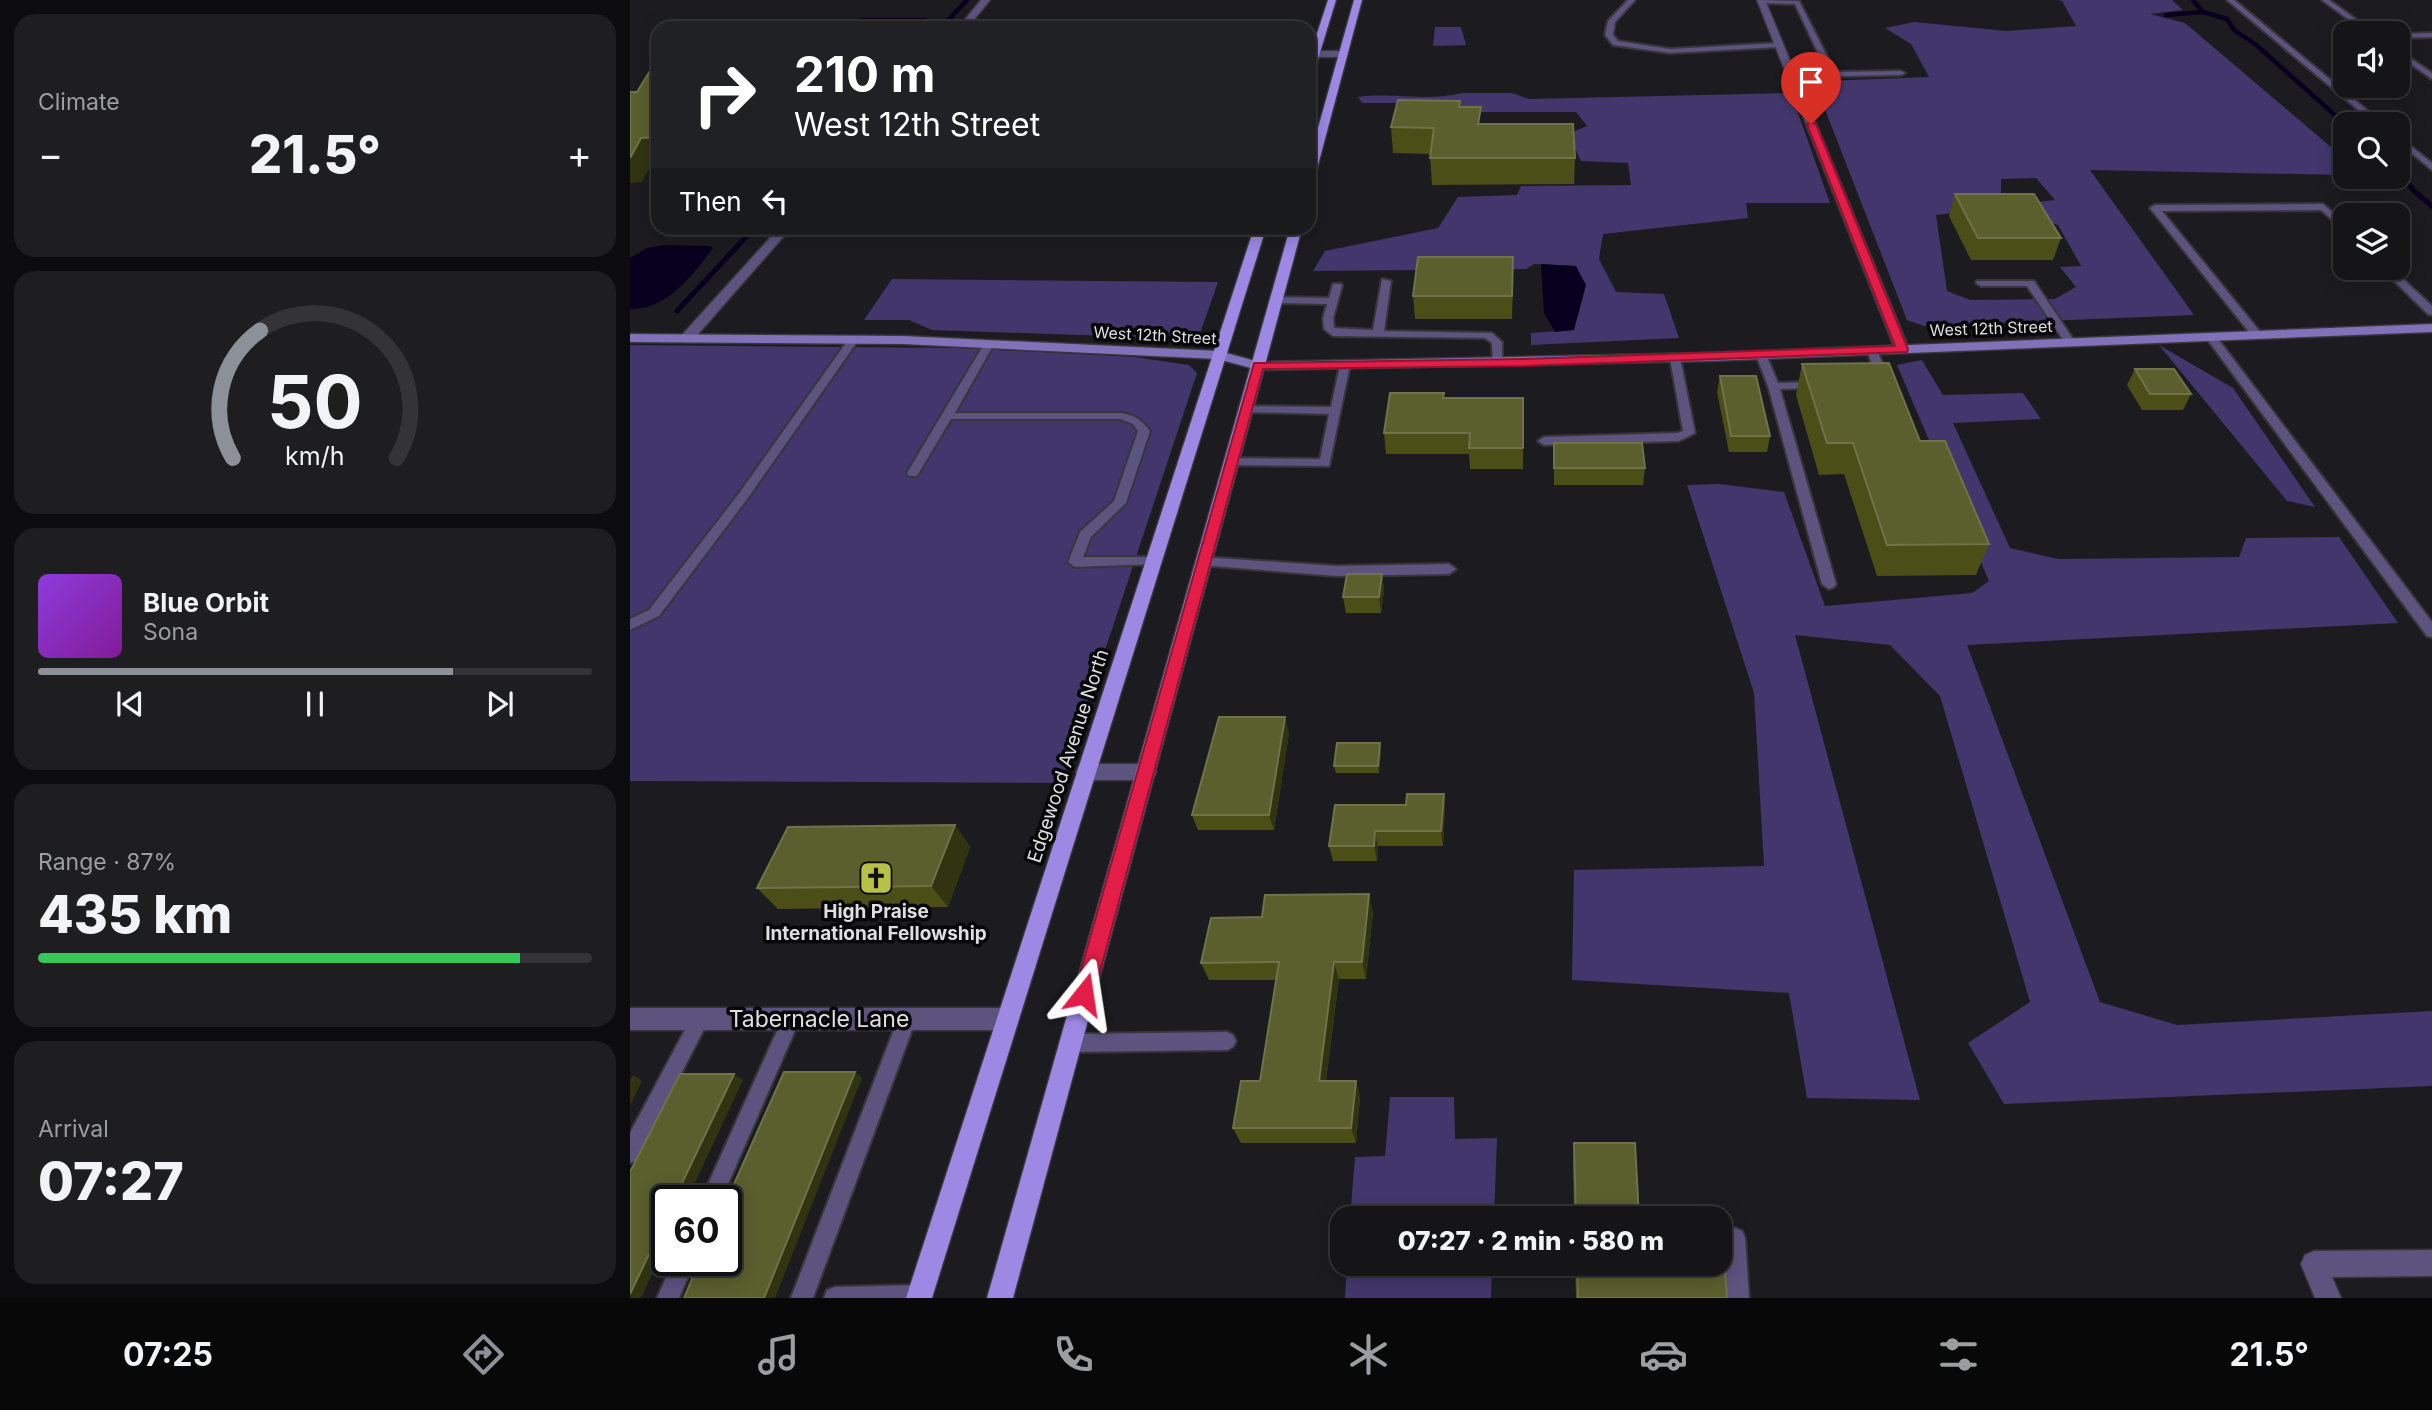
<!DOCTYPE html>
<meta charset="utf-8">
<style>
body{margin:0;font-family:Inter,sans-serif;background:#1e1d20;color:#f1f3f6;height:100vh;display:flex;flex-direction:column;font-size:26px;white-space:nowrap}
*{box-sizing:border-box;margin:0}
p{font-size:23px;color:#9d9ea1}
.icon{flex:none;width:38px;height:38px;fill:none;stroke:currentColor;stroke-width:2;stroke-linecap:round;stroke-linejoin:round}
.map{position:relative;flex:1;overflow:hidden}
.drawer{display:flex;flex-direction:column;gap:14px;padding:14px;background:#0c0b0d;width:630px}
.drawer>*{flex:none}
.top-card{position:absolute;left:21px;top:21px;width:665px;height:214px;border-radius:21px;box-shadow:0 4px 18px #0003,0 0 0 2px #343336;background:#202124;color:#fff;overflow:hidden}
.fabs{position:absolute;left:1703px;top:21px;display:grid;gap:14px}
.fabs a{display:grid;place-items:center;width:77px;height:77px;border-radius:14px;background:#151417;box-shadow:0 4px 18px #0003,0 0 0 2px #343336;font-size:35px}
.speed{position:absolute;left:21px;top:1185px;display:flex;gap:14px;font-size:35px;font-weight:700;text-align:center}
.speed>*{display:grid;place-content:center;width:91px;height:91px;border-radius:50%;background:#151417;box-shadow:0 4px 18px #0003,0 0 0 2px #343336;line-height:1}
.speed .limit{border:4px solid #111;border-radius:10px;background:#fff;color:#111}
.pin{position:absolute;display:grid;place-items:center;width:60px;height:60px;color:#fff;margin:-72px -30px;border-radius:50% 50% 50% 0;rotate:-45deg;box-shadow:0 0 7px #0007}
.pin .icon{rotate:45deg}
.me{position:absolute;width:77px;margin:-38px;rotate:15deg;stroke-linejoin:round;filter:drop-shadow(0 0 5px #0008)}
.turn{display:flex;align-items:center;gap:24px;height:147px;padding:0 28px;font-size:32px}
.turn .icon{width:91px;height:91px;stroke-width:2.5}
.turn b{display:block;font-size:49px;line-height:60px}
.then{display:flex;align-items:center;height:66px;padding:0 28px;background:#0003;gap:14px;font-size:26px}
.big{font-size:52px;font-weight:800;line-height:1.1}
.drawer .widget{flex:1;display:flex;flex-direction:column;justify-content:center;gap:10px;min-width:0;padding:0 24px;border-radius:21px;background:#1e1d20}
.drawer .dial{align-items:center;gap:0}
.dial svg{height:182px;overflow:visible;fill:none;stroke:#343336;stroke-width:7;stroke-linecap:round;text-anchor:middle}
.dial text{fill:#f1f3f6;stroke:none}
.song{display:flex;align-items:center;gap:21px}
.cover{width:84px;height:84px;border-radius:10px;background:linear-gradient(135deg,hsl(270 70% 55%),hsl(290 70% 35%))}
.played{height:7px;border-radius:4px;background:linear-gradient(90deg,#8c9099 75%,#343336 75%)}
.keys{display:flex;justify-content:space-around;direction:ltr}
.heat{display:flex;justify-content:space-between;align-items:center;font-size:38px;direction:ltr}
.charge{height:10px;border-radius:5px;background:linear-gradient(90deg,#34c759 87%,#343336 0)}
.trip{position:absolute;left:700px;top:1206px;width:402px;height:70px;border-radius:21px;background:#151417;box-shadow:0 4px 18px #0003,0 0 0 2px #343336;font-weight:800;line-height:70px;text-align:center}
.dock{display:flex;height:112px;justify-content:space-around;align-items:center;background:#080809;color:#9d9ea1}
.dock .icon{width:49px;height:49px}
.dock .current{color:#8c9099}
.dock b{font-size:32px;color:#f1f3f6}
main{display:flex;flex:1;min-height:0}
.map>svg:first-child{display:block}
</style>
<main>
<section class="drawer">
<div class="widget"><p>Climate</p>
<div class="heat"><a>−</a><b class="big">21.5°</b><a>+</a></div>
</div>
<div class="widget dial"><svg viewBox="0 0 100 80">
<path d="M14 69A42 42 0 1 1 86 69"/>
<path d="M14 69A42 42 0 0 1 26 13" stroke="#8c9099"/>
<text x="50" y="56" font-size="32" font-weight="700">50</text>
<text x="50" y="72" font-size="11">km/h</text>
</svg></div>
<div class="widget">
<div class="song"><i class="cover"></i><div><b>Blue Orbit</b><p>Sona</p></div></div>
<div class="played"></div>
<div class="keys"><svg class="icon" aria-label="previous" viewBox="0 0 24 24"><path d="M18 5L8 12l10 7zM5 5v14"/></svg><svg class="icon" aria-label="pause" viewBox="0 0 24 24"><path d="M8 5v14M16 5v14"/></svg><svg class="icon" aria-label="next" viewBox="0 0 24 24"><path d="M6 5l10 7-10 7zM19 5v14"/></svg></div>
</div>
<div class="widget"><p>Range · 87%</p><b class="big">435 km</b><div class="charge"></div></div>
<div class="widget"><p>Arrival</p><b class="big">07:27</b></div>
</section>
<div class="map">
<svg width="1802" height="1298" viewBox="0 0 1802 1298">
<rect width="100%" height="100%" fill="#1c1b1f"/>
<g fill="#43366c" fill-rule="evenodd">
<path d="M1427,0H1542L1553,10L1520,14L1555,23L1715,159V175L1460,170L1564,315L1294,326L1277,320L1187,89L1192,81L1299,77L1281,44L1255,28L1284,22L1377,31L1446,26L1432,1ZM1406,178L1425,200L1391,204L1400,216L1428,225L1451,266L1430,267L1446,287L1425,299L1340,300L1317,291L1306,215L1349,210L1371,195V179Z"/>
<path d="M805,27H831L836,45L803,46Z"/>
<path d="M832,93H882L899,99L1161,93L1200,203H1116L1118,218L973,234L969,259L986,292L1034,294L1049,338L901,345V333L944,330L946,266L904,264L896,269L683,271L695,251L808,228L828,197L887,195L891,186L1001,185L998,163L951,161L938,134L957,126L946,112H808L785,103H732L728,97C763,92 797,102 832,93Z"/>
<path d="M262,279L588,282L568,339L302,330L279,320H234Z"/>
<path d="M0,345L331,348L504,357L559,365L567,373L431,783L0,781Z"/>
<path d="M1529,345L1603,388L1685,507L1657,501Z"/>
<path d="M1292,360L1313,395L1393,393L1411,419L1323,423L1380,548L1428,559L1609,557L1616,538L1709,537L1768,623L1337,645L1470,1002L1547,1025L1802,1011V1086L1374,1104L1338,1043L1400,1002L1310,696L1260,645L1165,635L1290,1100L1177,1098L1159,993L942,980L944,870L1134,866L1124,693L1057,485L1089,484L1154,492L1195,606L1342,593L1359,581L1267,365Z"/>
<path d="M760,1097H824L825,1139L867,1138L864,1218H720L725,1157L755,1156Z"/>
<path d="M717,1264H862L861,1298H715Z"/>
</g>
<g fill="#07001e">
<path d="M231,18H296L302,22L295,28H209Z"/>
<path d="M35,245L80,246L83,248C62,276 37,310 0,309V258L17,248Z"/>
<path d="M911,264L946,266L956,285L944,330L925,332L914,313Z"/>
</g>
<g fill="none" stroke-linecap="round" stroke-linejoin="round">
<g stroke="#07001e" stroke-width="4.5">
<path d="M1563,0L1573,12L1597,19L1604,30L1625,44L1715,124"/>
<path d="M1536,15L1573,12"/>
<path d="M311,28L337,0"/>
</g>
<g stroke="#07001e" stroke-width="5">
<path d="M1768,171L1784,191L1802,206"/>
<path d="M47,311L116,237"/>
</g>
<defs>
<g id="lane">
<path d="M998,0H1005L985,22L983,35L988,41L1040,49L1149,43L1153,45L1149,47L1040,53L983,45L975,35L978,21Z"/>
<path d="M1128,0L1169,1L1205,72L1271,71L1275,73L1271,75L1158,77L1157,75L1161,73L1197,72L1165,4L1131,3Z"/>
<path d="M1597,0H1604L1754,124H1745Z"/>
<path d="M1692,0H1699L1745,33H1737Z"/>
<path d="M1802,33V37L1768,38V34Z"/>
<path d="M1768,50L1802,73V79L1768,55Z"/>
<path d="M1768,136L1802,163V170L1768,142Z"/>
<path d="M1693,204L1715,223V231L1691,210L1532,211L1631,333L1632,335L1627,338L1623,337L1520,208L1525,205Z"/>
<path d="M1751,268H1761L1802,306V315L1798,314Z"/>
<path d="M752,279L761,281L754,331L862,333L872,342V365H864L863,363L862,343L855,338L703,336L694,329L693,318L697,304L646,303L641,300L646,297L699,298L703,284H711L712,286L703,318L704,328L743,330Z"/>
<path d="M1347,281H1404L1445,342L1444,344H1436L1397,286H1351L1346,283Z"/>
<path d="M1581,334L1585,335L1802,622V637L1797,636L1577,339V335Z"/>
<path d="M224,336L229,339L118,498L29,616L0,630V619L19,610L110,492L220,337Z"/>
<path d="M359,341L364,344L325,413H492C505,416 512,420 520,431L496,503L461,537L453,557H523L528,558L530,561L528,564L445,567L438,562L450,532L484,501L508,431L503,424L490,419H321L287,476H279L277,473L354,344Z"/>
<path d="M1242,347L1247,350L1260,382L1258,384H1250L1248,382L1237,350Z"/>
<path d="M1131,352L1136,355L1148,383L1187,382L1193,385L1187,388L1150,389L1206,584L1204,587L1199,589L1192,584L1138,386L1126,355Z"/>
<path d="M1045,355L1050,358L1065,433L1049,441L914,445L908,441L914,437L1047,433L1053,431L1040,358Z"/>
<path d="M715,362L720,365L699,466L597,465L595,462L601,458L690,459L699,414L616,412L610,409L616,406L701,407L710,365Z"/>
<path d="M574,557L706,566L819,564L826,569L819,574L706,576L569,565L567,562Z"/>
<path d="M70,1010L76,1013L79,1019L76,1025L7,1160L0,1163V1133L64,1013Z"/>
<path d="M161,1010L167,1013L170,1019L91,1200H71L155,1013Z"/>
<path d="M277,1010L283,1013L286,1019L183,1298H161L268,1019L271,1013Z"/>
<path d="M597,1032L603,1035L606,1041L603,1047L597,1050L440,1052L433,1049L431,1043L433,1037L440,1034Z"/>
<path d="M1105,1228L1112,1231L1115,1238L1119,1298H1097L1095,1238L1098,1231Z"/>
<path d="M44,1260H65L49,1298H27Z"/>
<path d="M290,1285L297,1289L300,1298H194L197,1290L205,1287Z"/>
</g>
<g id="street">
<path d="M351,0H360L337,28H328Z"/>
<path d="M1127,0H1135L1279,349L1277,352H1267L1265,349Z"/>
<path d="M679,51H713L718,54L713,57H679Z"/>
<path d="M679,126H693L698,129L693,132H679Z"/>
<path d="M149,228H161L62,341H52V335Z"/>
<path d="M456,764H516L523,766L526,772L523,778L516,780H456L449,778L446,772L449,766Z"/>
<path d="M0,1008H377L385,1011L388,1019L385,1027L377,1030H0Z"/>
<path d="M1802,1250V1276L1702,1277L1711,1298H1685L1671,1264L1675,1255L1684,1251Z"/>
</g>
<path id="secondary" d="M1802,324V332L1079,361L628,370L588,359L273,344L0,342V334L273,336L589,351L629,362L1079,353Z"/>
<g id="primary">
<path d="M698,0H706L684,72L679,75V58Z"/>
<path d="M724,0H732L684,180L679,183V160Z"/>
<path d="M624,228H636L302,1298H276Z"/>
<path d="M660,228H672L383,1298H357Z"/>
</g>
</defs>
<use href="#lane" stroke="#37363a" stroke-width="4"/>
<use href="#street" stroke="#37363a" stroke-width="3"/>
<use href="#secondary" stroke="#37363a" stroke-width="3"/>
<use href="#primary" stroke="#37363a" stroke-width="3"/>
<use href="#lane" fill="#5c537f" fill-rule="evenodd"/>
<use href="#street" fill="#5c537f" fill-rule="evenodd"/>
<use href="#secondary" fill="#8171b8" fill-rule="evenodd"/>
<use href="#primary" fill="#9d88e4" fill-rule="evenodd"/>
</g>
<g fill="#4b4f17">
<path d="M830,101V107L851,124L945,158L944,184L802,185L800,154L763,153L761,127Z"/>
<path d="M1325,194L1431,238L1423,260H1341L1319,216Z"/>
<path d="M883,280L882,319H785L783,296Z"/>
<path d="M1172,364L1290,441L1359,544L1346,575L1247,576L1214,474L1189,475L1166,395Z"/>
<path d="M1505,369L1561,394L1553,410H1512L1497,385Z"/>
<path d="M1090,376L1140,436L1137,452H1099L1087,392Z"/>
<path d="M814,393V398H893V469H840L839,454H756L754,433Z"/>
<path d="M924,443L1015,468L1013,485H924Z"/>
<path d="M752,574L754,590L751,613H716L713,597Z"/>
<path d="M659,733L644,830H568L562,815Z"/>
<path d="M751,751L749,773H706L704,766Z"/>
<path d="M814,794L815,809L813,846H748L747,861H703L699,846L776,805Z"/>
<path d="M325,825L340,847L318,907L148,909L127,888Z"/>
<path d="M743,912L736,979H709L696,1081H726L730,1097L726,1143H611L603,1128L630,1081L646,980H579L571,963Z"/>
<path d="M944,1143L1009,1218H944L943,1160Z"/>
<path d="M945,1264H1090L1097,1298H946Z"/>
</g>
<g fill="#323411">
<path d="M28,137V159L24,160L12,182L0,183V158L11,138Z"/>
<path d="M752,574L754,590L751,613L749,597Z"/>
<path d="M655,717L659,733L644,830L639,815Z"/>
<path d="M750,743L751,751L749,773L748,766Z"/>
<path d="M814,794L815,809L813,846L811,831Z"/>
<path d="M325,825L340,847L318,907L301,886Z"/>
<path d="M745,831L748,846L747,861L744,846Z"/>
<path d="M739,894L743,912L736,979L732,962Z"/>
<path d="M704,962L709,979L694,1097L689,1081Z"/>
<path d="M225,1072L232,1078L145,1298H134Z"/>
<path d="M104,1074L113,1080L57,1200H44Z"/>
<path d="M3,1075L12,1081L0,1105V1081Z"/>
<path d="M726,1081L730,1097L726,1143L721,1128Z"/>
<path d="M37,1217V1243L11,1298H0V1294Z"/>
</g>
<g fill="#5b5e2d" stroke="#707249" stroke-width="2">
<path d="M28,70V137L11,138L0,158V92H7L20,71Z"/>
<path d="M768,100L830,101L829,107H851L848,124H943L945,158H800L804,128L761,127Z"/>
<path d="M1325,194H1404L1431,238H1348Z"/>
<path d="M788,257H883L882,296H783Z"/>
<path d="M1259,363L1290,441H1315L1359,544L1257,545L1223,443H1197L1172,364Z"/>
<path d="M1505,369H1544L1561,394H1520Z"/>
<path d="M1090,376H1126L1140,436H1101Z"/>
<path d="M760,393H814L813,398H893V448H839L840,433H754Z"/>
<path d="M924,443H1012L1015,468H924Z"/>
<path d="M717,574H752L749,597H713Z"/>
<path d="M589,717H655L639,815H562Z"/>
<path d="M707,743H750L748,766H704Z"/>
<path d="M777,794H814L811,831H745L744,846H699L705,805H776Z"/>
<path d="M325,825L301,886L127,888L158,827Z"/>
<path d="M739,894L732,962H704L689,1081H726L721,1128H603L611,1081H630L649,962L571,963L581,918L632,917L635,895Z"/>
<path d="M154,1072H225L134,1298H54L70,1260H96V1202Z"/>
<path d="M50,1074H104L44,1200H37V1217L0,1294V1172Z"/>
<path d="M944,1143H1005L1009,1218H946Z"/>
<path d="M1090,1230H1092L1097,1298H948L947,1264H1090Z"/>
</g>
<path fill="#e11d48" stroke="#92132f" stroke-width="2" d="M1181,122L1186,124L1278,349L1277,352L893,366L633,369L464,994L461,1001L454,1003L447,1001L444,994L624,363L893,359L1265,346L1177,124Z"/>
<defs>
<symbol id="church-square" viewBox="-11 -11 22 22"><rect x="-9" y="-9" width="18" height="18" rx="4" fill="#b7c148" stroke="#070608"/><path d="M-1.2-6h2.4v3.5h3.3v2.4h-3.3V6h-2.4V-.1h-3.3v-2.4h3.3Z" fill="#111"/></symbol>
</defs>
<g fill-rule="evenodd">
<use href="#church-square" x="227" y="859" width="38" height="38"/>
</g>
<g text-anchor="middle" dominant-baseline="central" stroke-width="7" stroke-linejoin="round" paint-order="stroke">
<g font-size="16" fill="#dfdfe1" stroke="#070608">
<text transform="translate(1361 328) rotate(-2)">West 12th Street</text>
<text transform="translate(525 335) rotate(3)">West 12th Street</text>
</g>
<g font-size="19" fill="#dfdfe1" stroke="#070608">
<text transform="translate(438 756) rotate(-72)">Edgewood Avenue North</text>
</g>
<g font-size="19" font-weight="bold" fill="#dfdfe1" stroke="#070608">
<text x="246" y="911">High Praise<tspan x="246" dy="22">International Fellowship</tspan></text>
</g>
<g font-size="23" fill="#dfdfe1" stroke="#070608">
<text x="189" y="1019">Tabernacle Lane</text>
</g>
</g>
</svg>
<div class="fabs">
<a><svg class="icon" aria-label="sound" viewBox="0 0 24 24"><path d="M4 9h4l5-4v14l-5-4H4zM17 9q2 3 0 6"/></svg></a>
<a><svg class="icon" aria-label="search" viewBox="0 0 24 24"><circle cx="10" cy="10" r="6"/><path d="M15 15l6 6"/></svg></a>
<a><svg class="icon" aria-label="layers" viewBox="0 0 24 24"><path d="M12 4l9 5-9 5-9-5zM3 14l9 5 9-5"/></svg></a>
</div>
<div class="speed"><div class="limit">60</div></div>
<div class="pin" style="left:1181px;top:124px;background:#d93025"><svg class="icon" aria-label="arrive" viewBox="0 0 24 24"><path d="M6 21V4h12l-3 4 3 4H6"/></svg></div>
<svg class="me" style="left:454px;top:994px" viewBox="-20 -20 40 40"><path d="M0-17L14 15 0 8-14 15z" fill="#e11d48" stroke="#fff" stroke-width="4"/></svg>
<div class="trip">07:27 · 2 min · 580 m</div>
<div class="top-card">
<div class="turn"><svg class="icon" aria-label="right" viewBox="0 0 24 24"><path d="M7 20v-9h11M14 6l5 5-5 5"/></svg><div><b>210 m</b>West 12th Street</div></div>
<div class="then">Then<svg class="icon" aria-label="left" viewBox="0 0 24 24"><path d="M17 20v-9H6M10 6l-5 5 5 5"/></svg></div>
</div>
</div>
</main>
<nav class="dock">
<b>07:25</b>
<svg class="icon current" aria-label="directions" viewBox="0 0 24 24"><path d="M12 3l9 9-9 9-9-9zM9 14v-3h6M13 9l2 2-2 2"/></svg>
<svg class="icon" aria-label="music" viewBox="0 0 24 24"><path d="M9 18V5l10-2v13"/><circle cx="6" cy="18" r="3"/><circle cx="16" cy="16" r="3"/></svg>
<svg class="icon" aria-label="phone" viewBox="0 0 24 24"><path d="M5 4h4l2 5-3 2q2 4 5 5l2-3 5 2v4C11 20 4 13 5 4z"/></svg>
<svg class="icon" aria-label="climate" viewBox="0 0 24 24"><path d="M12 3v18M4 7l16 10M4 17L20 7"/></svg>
<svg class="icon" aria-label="car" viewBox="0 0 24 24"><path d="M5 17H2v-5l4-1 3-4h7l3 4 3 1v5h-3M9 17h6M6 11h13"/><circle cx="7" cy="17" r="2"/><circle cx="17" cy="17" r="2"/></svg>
<svg class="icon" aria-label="filters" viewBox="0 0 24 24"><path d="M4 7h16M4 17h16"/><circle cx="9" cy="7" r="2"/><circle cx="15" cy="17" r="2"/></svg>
<b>21.5°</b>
</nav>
